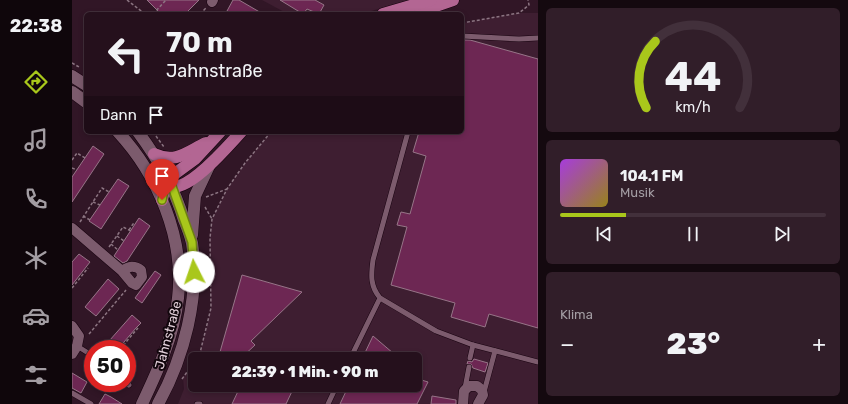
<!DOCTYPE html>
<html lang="de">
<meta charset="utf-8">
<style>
body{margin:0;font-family:Rubik,sans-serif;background:#311e29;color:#f1f3f6;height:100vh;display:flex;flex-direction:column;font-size:15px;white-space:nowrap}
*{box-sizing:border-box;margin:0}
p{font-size:13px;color:#a39da3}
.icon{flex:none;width:22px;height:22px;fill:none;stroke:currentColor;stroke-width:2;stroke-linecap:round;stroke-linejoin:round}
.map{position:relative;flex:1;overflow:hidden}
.details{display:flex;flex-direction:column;gap:8px;padding:8px;background:#14090f;width:310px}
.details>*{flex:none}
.top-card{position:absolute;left:12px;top:12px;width:380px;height:122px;border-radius:6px;box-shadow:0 2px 6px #0003,0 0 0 1px #42303b;background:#25101c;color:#f1f3f6;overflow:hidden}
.speed{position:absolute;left:12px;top:340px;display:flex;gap:8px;font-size:20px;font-weight:700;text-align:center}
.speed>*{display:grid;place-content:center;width:52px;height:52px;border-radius:50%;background:#25101c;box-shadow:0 2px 6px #0003,0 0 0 1px #42303b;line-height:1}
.speed .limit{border:6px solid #d22;background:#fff;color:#111}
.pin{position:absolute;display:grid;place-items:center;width:34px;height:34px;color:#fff;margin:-41px -17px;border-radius:50% 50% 50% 0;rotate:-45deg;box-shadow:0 0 4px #0007}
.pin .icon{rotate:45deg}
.me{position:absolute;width:44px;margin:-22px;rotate:356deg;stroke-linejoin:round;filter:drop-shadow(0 0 3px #0008)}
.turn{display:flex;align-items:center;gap:14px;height:84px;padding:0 16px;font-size:18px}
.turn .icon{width:52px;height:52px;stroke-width:2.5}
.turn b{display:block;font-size:28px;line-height:34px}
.then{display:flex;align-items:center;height:38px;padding:0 16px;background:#0003;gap:8px;font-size:15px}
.big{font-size:30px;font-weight:800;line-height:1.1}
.details .tile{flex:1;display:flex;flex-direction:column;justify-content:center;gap:6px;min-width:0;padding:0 14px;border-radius:6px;background:#311e29}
.details .dial{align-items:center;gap:0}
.dial svg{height:104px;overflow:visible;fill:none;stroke:#42303b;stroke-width:7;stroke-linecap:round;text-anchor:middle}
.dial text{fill:#f1f3f6;stroke:none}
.song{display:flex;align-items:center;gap:12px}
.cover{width:48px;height:48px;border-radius:6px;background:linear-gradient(135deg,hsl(280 70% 55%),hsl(50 70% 35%))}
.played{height:4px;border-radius:2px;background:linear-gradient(90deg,#a9c71b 25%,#42303b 25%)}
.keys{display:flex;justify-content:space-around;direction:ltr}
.heat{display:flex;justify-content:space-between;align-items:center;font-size:22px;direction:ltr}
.trip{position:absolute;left:116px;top:352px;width:234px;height:40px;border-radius:6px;background:#25101c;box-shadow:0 2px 6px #0003,0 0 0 1px #42303b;font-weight:800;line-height:40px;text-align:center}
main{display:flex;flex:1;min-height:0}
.menu{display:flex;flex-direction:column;width:72px;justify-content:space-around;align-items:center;background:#0f060b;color:#a39da3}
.menu .icon{width:28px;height:28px}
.menu .on{color:#a9c71b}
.menu b{font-size:18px;color:#f1f3f6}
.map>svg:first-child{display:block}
</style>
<main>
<nav class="menu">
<b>22:38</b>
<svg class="icon on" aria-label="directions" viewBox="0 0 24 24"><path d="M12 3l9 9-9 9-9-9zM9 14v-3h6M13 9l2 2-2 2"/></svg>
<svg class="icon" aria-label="music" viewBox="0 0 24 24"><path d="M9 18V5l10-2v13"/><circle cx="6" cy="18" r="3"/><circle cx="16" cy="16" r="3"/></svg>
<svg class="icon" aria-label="phone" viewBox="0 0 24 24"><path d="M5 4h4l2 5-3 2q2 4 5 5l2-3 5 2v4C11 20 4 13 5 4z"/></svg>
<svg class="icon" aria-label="climate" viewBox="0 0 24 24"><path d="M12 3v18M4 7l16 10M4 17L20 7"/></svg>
<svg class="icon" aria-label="car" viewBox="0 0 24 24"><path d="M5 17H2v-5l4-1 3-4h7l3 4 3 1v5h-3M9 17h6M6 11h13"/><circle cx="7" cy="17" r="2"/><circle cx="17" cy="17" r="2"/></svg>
<svg class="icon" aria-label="filters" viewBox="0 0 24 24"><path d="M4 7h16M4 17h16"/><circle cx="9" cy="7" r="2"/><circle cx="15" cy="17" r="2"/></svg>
</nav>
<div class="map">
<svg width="466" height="404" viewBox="0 0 466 404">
<rect width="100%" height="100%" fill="#311626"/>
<g fill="#3e1e31">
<path d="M190,0H337L289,14H216Z"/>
<path d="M447,13H466V404H106L112,389L111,377L123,361V385H343V359H124L128,353L139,308L138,238L140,219L155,189L173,163L199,132H390V23Z"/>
</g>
<g fill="#6d2753" stroke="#977588">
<path d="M75,0H127L113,14H89Z"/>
<path d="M161,0H167L191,14H161L155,11Z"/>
<path d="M208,0H243L252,5L247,14L235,9L231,14Z"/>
<path d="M390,40H398L466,59V328L417,314L413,327L379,317L383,303L319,285L335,227L325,225L329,212L338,214L354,156L341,152L347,132H390Z"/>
<path d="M21,146L32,154L0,202V177Z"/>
<path d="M46,179L57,186L29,229L17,221Z"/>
<path d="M67,218L78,226L55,261L51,263L42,256Z"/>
<path d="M7,254L18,262L0,285V262Z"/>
<path d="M83,271L89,275L70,303L63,298Z"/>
<path d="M170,275L230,292L179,341L183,345L168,359H146Z"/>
<path d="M36,279L47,289L24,316L13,307Z"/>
<path d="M60,315L69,323L64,328L46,349H30Z"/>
<path d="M301,336L328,359H290Z"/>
<path d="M402,359L416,363L413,372L401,368L399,364H395L396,361L400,362Z"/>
<path d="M0,373L15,382L9,393L0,388Z"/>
<path d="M343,378L356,382L345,404H268L277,385H343Z"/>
<path d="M169,385H223L214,404H160Z"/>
<path d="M33,394L39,397L50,404H27Z"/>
<path d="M360,396L384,400V404H359Z"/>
</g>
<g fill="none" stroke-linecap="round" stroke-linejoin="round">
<defs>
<g id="lane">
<path d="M390,36L447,39L466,38"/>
<path d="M336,132L301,260C299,275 298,286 308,298L364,331L401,345L466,362"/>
<path d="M5,346L21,356"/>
<path d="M398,358L401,345"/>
<path d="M278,359L308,298"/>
<path d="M55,382L57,385"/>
<path d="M393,388L397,367"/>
<path d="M412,392L423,351"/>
<path d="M0,393L19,404"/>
<path d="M125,404H128"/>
<path d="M256,404L265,385"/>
</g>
<g id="street">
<path d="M140,2L141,0"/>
<path d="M0,228L50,271L60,283L64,285L70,277L69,270C62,265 57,266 50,271"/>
<path d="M0,326L7,336L5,346L0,354"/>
<path d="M391,404L392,391L397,386H405L410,390L411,395L406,404"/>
</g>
<g id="secondary">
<path d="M0,76L14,85"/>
<path d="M0,92L14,102"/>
<path d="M46,132C86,175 113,239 106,298C102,336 86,370 70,404"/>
<path d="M66,132C87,160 102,187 112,220C115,227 118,235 120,243C128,297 112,357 86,404"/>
<path d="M120,235L123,196L137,166"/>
</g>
<g id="primary">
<path d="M349,11L381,0"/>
<path d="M311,14L359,0"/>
<path d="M82,154C104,164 115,152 134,143"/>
<path d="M80,177C86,181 92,186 99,187C119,190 156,146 169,132"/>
<path d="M90,200L93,186L97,178L123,159L148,132"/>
</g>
</defs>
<use href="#lane" stroke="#17020f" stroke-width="6"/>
<use href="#street" stroke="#17020f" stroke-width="11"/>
<use href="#secondary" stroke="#17020f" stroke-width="13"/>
<use href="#primary" stroke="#17020f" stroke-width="13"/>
<g stroke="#8c7582" stroke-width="1.5" stroke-dasharray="3 2" stroke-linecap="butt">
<path d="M55,0L73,14"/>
<path d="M81,14L94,0"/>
<path d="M128,14L134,8"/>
<path d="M390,23L447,13L457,5L456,0"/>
<path d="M0,63L7,67"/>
<path d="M81,132L92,147"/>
<path d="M0,160L5,153L13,158"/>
<path d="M0,168L5,170"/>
<path d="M134,197L155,189"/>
<path d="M21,202L28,205"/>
<path d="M133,207L140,219"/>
<path d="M11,216L18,220"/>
<path d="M8,222L30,188L37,192"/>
<path d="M57,230L61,224L63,225"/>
<path d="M45,236L52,241"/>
<path d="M39,244L46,250"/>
<path d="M37,247L51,227L59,231"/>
<path d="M0,288L16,268"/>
<path d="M17,334L54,290"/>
<path d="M48,349L66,328"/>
<path d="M124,359L128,353L139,308L138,238L140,219L155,189L173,163L199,132"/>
<path d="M110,379L123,361"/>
</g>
<use href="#lane" stroke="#7c5b6d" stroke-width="5"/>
<use href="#street" stroke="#7c5b6d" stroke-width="10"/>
<use href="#secondary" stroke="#7c5b6d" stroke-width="12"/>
<use href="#primary" stroke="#b36693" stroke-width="12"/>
</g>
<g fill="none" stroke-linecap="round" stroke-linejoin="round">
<defs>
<path id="route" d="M90,200L93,186L97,178L120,242L122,272"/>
</defs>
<use href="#route" stroke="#6e8112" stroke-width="10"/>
<use href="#route" stroke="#a9c71b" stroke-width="7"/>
</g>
<g text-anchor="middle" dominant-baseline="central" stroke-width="4" stroke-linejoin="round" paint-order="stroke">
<g font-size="13" fill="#e1ced8" stroke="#11060c">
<text transform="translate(96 335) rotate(-75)">Jahnstraße</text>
</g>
</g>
</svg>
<div class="speed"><div class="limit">50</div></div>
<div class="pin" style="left:90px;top:200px;background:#d93025"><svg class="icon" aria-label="arrive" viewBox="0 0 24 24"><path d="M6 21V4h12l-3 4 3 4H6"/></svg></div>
<svg class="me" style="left:122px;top:272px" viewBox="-20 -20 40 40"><circle r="19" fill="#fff"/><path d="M0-13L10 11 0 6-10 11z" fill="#a9c71b"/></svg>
<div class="trip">22:39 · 1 Min. · 90 m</div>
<div class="top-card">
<div class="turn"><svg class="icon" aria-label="left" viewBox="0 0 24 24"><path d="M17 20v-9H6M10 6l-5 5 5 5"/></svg><div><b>70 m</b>Jahnstraße</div></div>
<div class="then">Dann<svg class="icon" aria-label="arrive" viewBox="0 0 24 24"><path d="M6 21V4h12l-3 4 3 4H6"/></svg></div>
</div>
</div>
<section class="details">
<div class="tile dial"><svg viewBox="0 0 100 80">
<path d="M14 69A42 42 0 1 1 86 69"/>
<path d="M14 69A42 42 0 0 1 21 18" stroke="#a9c71b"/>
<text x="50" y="56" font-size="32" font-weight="700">44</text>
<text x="50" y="72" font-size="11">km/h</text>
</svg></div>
<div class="tile">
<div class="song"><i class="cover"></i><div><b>104.1 FM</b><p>Musik</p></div></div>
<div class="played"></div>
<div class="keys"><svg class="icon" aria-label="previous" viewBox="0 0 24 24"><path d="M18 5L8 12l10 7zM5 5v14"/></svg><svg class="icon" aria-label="pause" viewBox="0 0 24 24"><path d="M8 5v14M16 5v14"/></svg><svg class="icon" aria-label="next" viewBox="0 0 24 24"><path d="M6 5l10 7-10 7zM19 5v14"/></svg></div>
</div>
<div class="tile"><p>Klima</p>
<div class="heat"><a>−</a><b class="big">23°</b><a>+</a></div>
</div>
</section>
</main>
